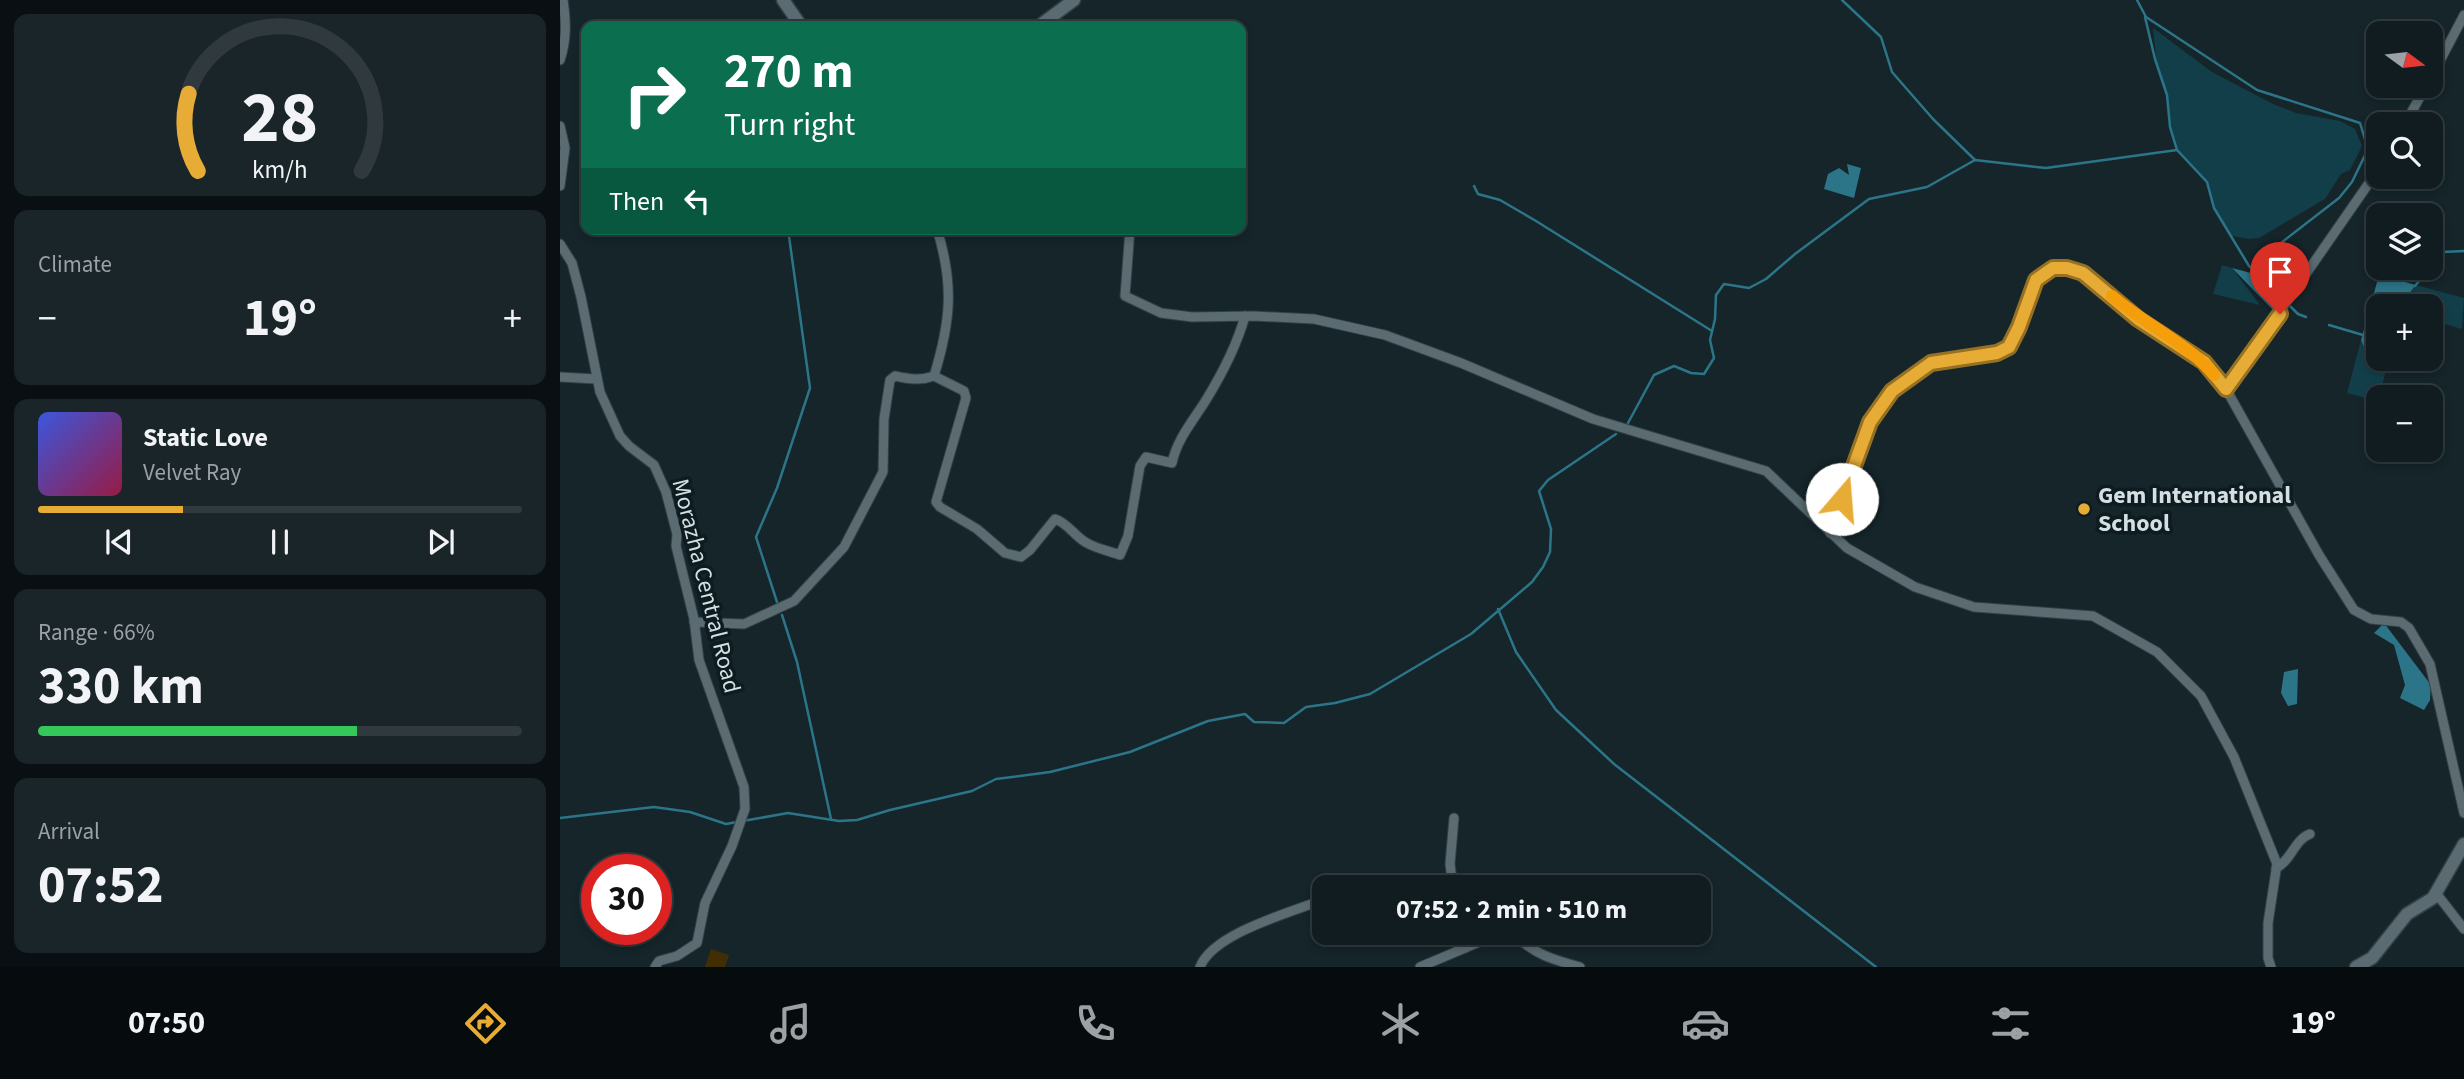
<!DOCTYPE html>
<meta charset="utf-8">
<style>
body{margin:0;font-family:"Source Sans 3",sans-serif;background:#192529;color:#f1f3f6;height:100vh;display:flex;flex-direction:column;font-size:26px;white-space:nowrap}
*{box-sizing:border-box;margin:0}
p{font-size:23px;color:#9ca1a5}
.icon{flex:none;width:38px;height:38px;fill:none;stroke:currentColor;stroke-width:2;stroke-linecap:round;stroke-linejoin:round}
.map{position:relative;flex:1;overflow:hidden}
.sheet{display:flex;flex-direction:column;gap:14px;padding:14px;background:#090f12;width:560px}
.sheet>*{flex:none}
.guide{position:absolute;left:21px;top:21px;width:665px;height:214px;border-radius:14px;box-shadow:0 4px 10px #0003,0 0 0 2px #303a3e;background:#0b6e4f;color:#fff;overflow:hidden}
.needle{width:46px;rotate:105deg}
.controls{position:absolute;left:1806px;top:21px;display:grid;gap:14px}
.controls a{display:grid;place-items:center;width:77px;height:77px;border-radius:14px;background:#101c20;box-shadow:0 4px 10px #0003,0 0 0 2px #303a3e;font-size:35px}
.speed{position:absolute;left:21px;top:854px;display:flex;gap:14px;font-size:35px;font-weight:700;text-align:center}
.speed>*{display:grid;place-content:center;width:91px;height:91px;border-radius:50%;background:#101c20;box-shadow:0 4px 10px #0003,0 0 0 2px #303a3e;line-height:1}
.speed .limit{border:10px solid #d22;background:#fff;color:#111}
.pin{position:absolute;display:grid;place-items:center;width:60px;height:60px;color:#fff;margin:-72px -30px;border-radius:50% 50% 50% 0;rotate:-45deg;box-shadow:0 0 7px #0007}
.pin .icon{rotate:45deg}
.me{position:absolute;width:77px;margin:-38px;rotate:18deg;stroke-linejoin:round;filter:drop-shadow(0 0 5px #0008)}
.turn{display:flex;align-items:center;gap:24px;height:147px;padding:0 28px;font-size:32px}
.turn .icon{width:91px;height:91px;stroke-width:2.5}
.turn b{display:block;font-size:49px;line-height:60px}
.then{display:flex;align-items:center;height:66px;padding:0 28px;background:#0003;gap:14px;font-size:26px}
.big{font-size:52px;font-weight:700;line-height:1.1}
.sheet .widget{flex:1;display:flex;flex-direction:column;justify-content:center;gap:10px;min-width:0;padding:0 24px;border-radius:14px;background:#192529}
.sheet .dial{align-items:center;gap:0}
.dial svg{height:182px;overflow:visible;fill:none;stroke:#303a3e;stroke-width:7;stroke-linecap:round;text-anchor:middle}
.dial text{fill:#f1f3f6;stroke:none}
.song{display:flex;align-items:center;gap:21px}
.cover{width:84px;height:84px;border-radius:10px;background:linear-gradient(135deg,hsl(230 70% 55%),hsl(340 70% 35%))}
.played{height:7px;border-radius:4px;background:linear-gradient(90deg,#e6ac36 30%,#303a3e 30%)}
.keys{display:flex;justify-content:space-around;direction:ltr}
.heat{display:flex;justify-content:space-between;align-items:center;font-size:38px;direction:ltr}
.charge{height:10px;border-radius:5px;background:linear-gradient(90deg,#34c759 66%,#303a3e 0)}
.trip{position:absolute;left:752px;top:875px;width:399px;height:70px;border-radius:14px;background:#101c20;box-shadow:0 4px 10px #0003,0 0 0 2px #303a3e;font-weight:700;line-height:70px;text-align:center}
.dock{display:flex;height:112px;justify-content:space-around;align-items:center;background:#060b0d;color:#9ca1a5}
.dock .icon{width:49px;height:49px}
.dock .selected{color:#e6ac36}
.dock b{font-size:32px;color:#f1f3f6}
main{display:flex;flex:1;min-height:0}
.map>svg:first-child{display:block}
</style>
<main>
<section class="sheet">
<div class="widget dial"><svg viewBox="0 0 100 80">
<path d="M14 69A42 42 0 1 1 86 69"/>
<path d="M14 69A42 42 0 0 1 10 35" stroke="#e6ac36"/>
<text x="50" y="56" font-size="32" font-weight="700">28</text>
<text x="50" y="72" font-size="11">km/h</text>
</svg></div>
<div class="widget"><p>Climate</p>
<div class="heat"><a>−</a><b class="big">19°</b><a>+</a></div>
</div>
<div class="widget">
<div class="song"><i class="cover"></i><div><b>Static Love</b><p>Velvet Ray</p></div></div>
<div class="played"></div>
<div class="keys"><svg class="icon" aria-label="previous" viewBox="0 0 24 24"><path d="M18 5L8 12l10 7zM5 5v14"/></svg><svg class="icon" aria-label="pause" viewBox="0 0 24 24"><path d="M8 5v14M16 5v14"/></svg><svg class="icon" aria-label="next" viewBox="0 0 24 24"><path d="M6 5l10 7-10 7zM19 5v14"/></svg></div>
</div>
<div class="widget"><p>Range · 66%</p><b class="big">330 km</b><div class="charge"></div></div>
<div class="widget"><p>Arrival</p><b class="big">07:52</b></div>
</section>
<div class="map">
<svg width="1904" height="967" viewBox="0 0 1904 967">
<rect width="100%" height="100%" fill="#15252a"/>
<g fill="#123e4a">
<path d="M1593,28L1652,72L1713,104L1736,113L1780,121L1795,129L1802,146L1790,170L1781,174L1765,199L1699,238L1688,239L1672,236L1654,208L1647,182L1617,150L1610,127L1607,95L1597,65Z"/>
<path d="M1662,265L1672,268L1700,305L1653,294Z"/>
<path d="M1856,285L1904,298L1902,329L1871,320V306H1842Z"/>
<path d="M1801,340L1812,354L1813,361L1829,359L1818,401L1787,393Z"/>
</g>
<g fill="#2c7589">
<path d="M1287,164L1301,168L1294,198L1264,189L1268,174L1279,168L1289,175Z"/>
<path d="M1672,268L1721,281L1713,310Z"/>
<path d="M1819,275L1856,285L1844,300L1843,306H1818V359H1821L1813,361L1812,354L1807,353L1801,340Z"/>
<path d="M1824,623L1871,685L1870,700L1864,710L1840,698L1845,685L1834,645L1814,633Z"/>
<path d="M1738,669L1737,704L1728,706L1721,693L1724,672Z"/>
</g>
<g fill="none" stroke-linecap="round" stroke-linejoin="round">
<g stroke="#2c7589" stroke-width="2.5">
<path d="M1282,0L1321,37L1332,72L1373,119L1415,160"/>
<path d="M1577,0L1586,17L1697,90L1800,123L1808,149L1792,182L1779,198L1717,246L1702,278"/>
<path d="M1585,17L1595,59L1607,95L1610,127L1617,150"/>
<path d="M914,186L918,194L940,200L976,221L1152,331"/>
<path d="M1871,267L1883,252L1904,251"/>
<path d="M1855,286L1870,268"/>
<path d="M1729,305L1738,314L1746,317"/>
<path d="M1842,306L1849,294"/>
<path d="M1769,325L1803,335"/>
<path d="M1068,423L1094,375L1114,366L1131,373L1144,374L1154,358L1150,340L1155,319L1156,295L1164,284L1189,288L1206,279L1235,254L1309,199L1367,187L1415,160L1486,168L1617,150L1647,182L1654,208L1689,266L1700,276"/>
<path d="M217,602L196,537L217,488L250,388L228,229"/>
<path d="M938,609L956,652L996,710L1054,764L1316,967"/>
<path d="M222,615L237,662L271,819"/>
<path d="M0,818L94,807L130,812L166,824L177,822"/>
<path d="M183,821L228,813L279,821L297,820L330,810L412,791L436,779L490,772L570,752L648,721L685,714L694,722L724,723L746,707L775,703L810,694L911,634L972,582L983,567L990,552L991,529L979,491L988,480L1056,434"/>
</g>
</g>
<path fill="#422e04" d="M151,949L169,955L165,967H145Z"/>
<g fill="none" stroke-linecap="round" stroke-linejoin="round">
<defs>
<g id="minor">
<path d="M0,60C7,39 6,21 3,0"/>
<path d="M1871,78L1904,15"/>
<path d="M1845,124L1866,86"/>
<path d="M0,126L5,148L0,186"/>
<path d="M570,229L565,296L601,313L632,317L694,316L754,319L825,335L901,363L1033,419L1206,471L1287,548L1355,587L1414,607L1533,616L1597,652L1641,696L1674,757L1717,864L1708,923V958L1711,967"/>
<path d="M0,244L12,263L21,297L40,392L60,436L69,446L94,465L106,492L117,534L116,546L134,619L139,660L184,787L185,809L172,846L145,903L137,943L117,956L99,961L95,967"/>
<path d="M374,376L404,391L406,398L376,502L380,507L417,529L445,553L461,557L470,550L495,519C508,523 515,537 527,543C537,549 550,551 560,555L568,536L580,466L586,457L612,463C617,439 633,421 646,400C662,374 677,345 685,316"/>
<path d="M0,377L36,379"/>
<path d="M1666,389L1818,170"/>
<path d="M1270,533L1300,444L1310,422L1332,391L1371,363L1437,353L1449,347L1459,327L1476,280L1493,268H1507L1523,273L1578,319L1644,362L1666,389L1759,555L1794,610L1811,619L1841,622L1849,628L1870,664L1904,813"/>
<path d="M134,622L184,624L234,601L284,547L323,472L324,419L330,380L335,376C349,379 360,381 374,376C391,321 394,284 377,229"/>
<path d="M1716,868C1732,860 1734,840 1750,834"/>
<path d="M893,887L890,864L894,818"/>
<path d="M1876,893L1904,929"/>
<path d="M901,933L905,948"/>
<path d="M640,967C653,933 732,912 765,899"/>
<path d="M860,967L938,934H954C973,954 994,960 1020,967"/>
</g>
<g id="secondary">
<path d="M223,0L241,26"/>
<path d="M479,26L514,0"/>
<path d="M1796,967L1812,958L1847,914L1873,898L1904,844"/>
</g>
</defs>
<use href="#minor" stroke="#354044" stroke-width="11"/>
<use href="#secondary" stroke="#354044" stroke-width="15"/>
<use href="#minor" stroke="#5a6c72" stroke-width="9"/>
<use href="#secondary" stroke="#5a6c72" stroke-width="12"/>
</g>
<g fill="none" stroke-linecap="round" stroke-linejoin="round">
<defs>
<path id="route" d="M1282,499L1310,422L1332,391L1371,363L1437,353L1449,347L1459,327L1476,280L1493,268H1507L1523,273L1578,319L1644,362L1666,389L1720,314"/>
</defs>
<use href="#route" stroke="#967023" stroke-width="18"/>
<use href="#route" stroke="#e6ac36" stroke-width="12"/>
<path stroke="#f59e0b" stroke-width="12" d="M1552,296C1583,323 1630,345 1654,375"/>
</g>
<circle fill="#e6ac36" stroke="#0c1c20" stroke-width="2.5" cx="1524" cy="509" r="7"/>
<g text-anchor="middle" dominant-baseline="central" stroke-width="7" stroke-linejoin="round" paint-order="stroke">
<g font-size="24" font-weight="bold" fill="#d5dfe2" stroke="#0c1c20" text-anchor="start">
<text x="1538" y="495">Gem International<tspan x="1538" dy="28">School</tspan></text>
</g>
<g font-size="24" fill="#d5dfe2" stroke="#0c1c20">
<text transform="translate(146 586) rotate(76)">Morazha Central Road</text>
</g>
</g>
</svg>
<div class="controls">
<a><svg class="needle" viewBox="-14 -14 28 28"><path d="M0-13l5 13h-10z" fill="#e53935"/><path d="M0 13l5-13h-10z" fill="#9ca1a5"/></svg></a>
<a><svg class="icon" aria-label="search" viewBox="0 0 24 24"><circle cx="10" cy="10" r="6"/><path d="M15 15l6 6"/></svg></a>
<a><svg class="icon" aria-label="layers" viewBox="0 0 24 24"><path d="M12 4l9 5-9 5-9-5zM3 14l9 5 9-5"/></svg></a>
<a>+</a>
<a>−</a>
</div>
<div class="speed"><div class="limit">30</div></div>
<div class="pin" style="left:1720px;top:314px;background:#d93025"><svg class="icon" aria-label="arrive" viewBox="0 0 24 24"><path d="M6 21V4h12l-3 4 3 4H6"/></svg></div>
<svg class="me" style="left:1282px;top:499px" viewBox="-20 -20 40 40"><circle r="19" fill="#fff"/><path d="M0-13L10 11 0 6-10 11z" fill="#e6ac36"/></svg>
<div class="trip">07:52 · 2 min · 510 m</div>
<div class="guide">
<div class="turn"><svg class="icon" aria-label="right" viewBox="0 0 24 24"><path d="M7 20v-9h11M14 6l5 5-5 5"/></svg><div><b>270 m</b>Turn right</div></div>
<div class="then">Then<svg class="icon" aria-label="left" viewBox="0 0 24 24"><path d="M17 20v-9H6M10 6l-5 5 5 5"/></svg></div>
</div>
</div>
</main>
<nav class="dock">
<b>07:50</b>
<svg class="icon selected" aria-label="directions" viewBox="0 0 24 24"><path d="M12 3l9 9-9 9-9-9zM9 14v-3h6M13 9l2 2-2 2"/></svg>
<svg class="icon" aria-label="music" viewBox="0 0 24 24"><path d="M9 18V5l10-2v13"/><circle cx="6" cy="18" r="3"/><circle cx="16" cy="16" r="3"/></svg>
<svg class="icon" aria-label="phone" viewBox="0 0 24 24"><path d="M5 4h4l2 5-3 2q2 4 5 5l2-3 5 2v4C11 20 4 13 5 4z"/></svg>
<svg class="icon" aria-label="climate" viewBox="0 0 24 24"><path d="M12 3v18M4 7l16 10M4 17L20 7"/></svg>
<svg class="icon" aria-label="car" viewBox="0 0 24 24"><path d="M5 17H2v-5l4-1 3-4h7l3 4 3 1v5h-3M9 17h6M6 11h13"/><circle cx="7" cy="17" r="2"/><circle cx="17" cy="17" r="2"/></svg>
<svg class="icon" aria-label="filters" viewBox="0 0 24 24"><path d="M4 7h16M4 17h16"/><circle cx="9" cy="7" r="2"/><circle cx="15" cy="17" r="2"/></svg>
<b>19°</b>
</nav>
